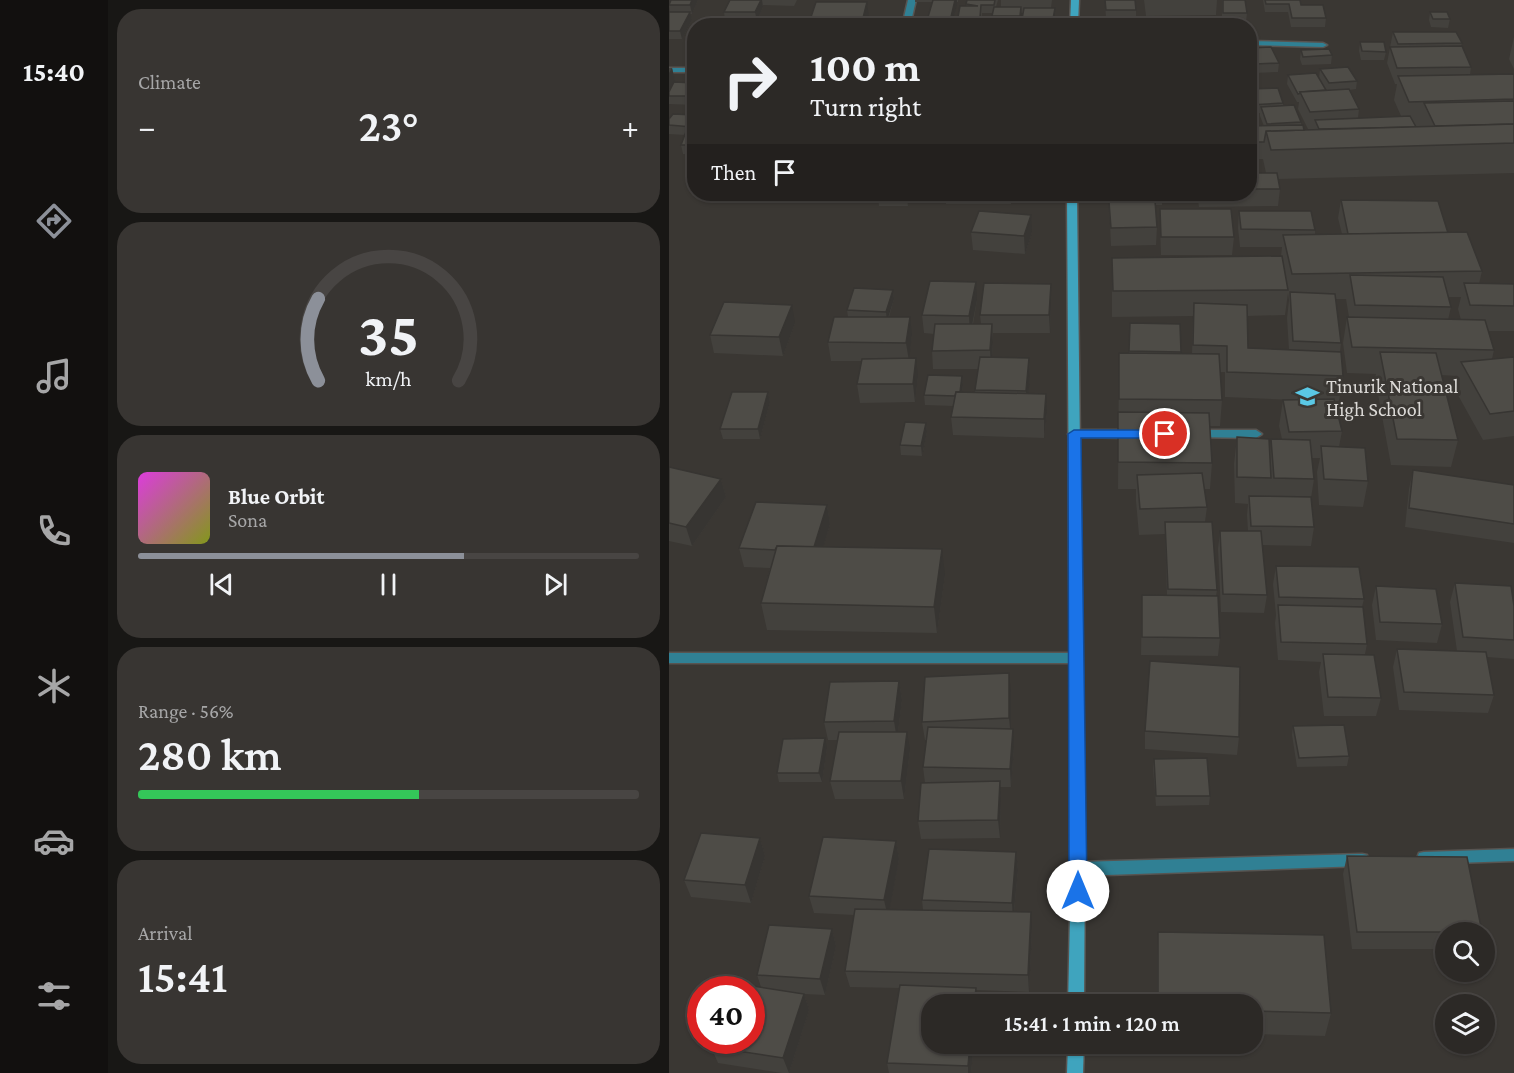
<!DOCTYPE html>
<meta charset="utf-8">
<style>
body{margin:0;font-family:"Crimson Pro",serif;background:#383532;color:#f1f3f6;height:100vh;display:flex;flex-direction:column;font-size:22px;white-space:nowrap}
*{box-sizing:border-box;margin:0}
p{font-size:20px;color:#a6a6a7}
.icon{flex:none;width:33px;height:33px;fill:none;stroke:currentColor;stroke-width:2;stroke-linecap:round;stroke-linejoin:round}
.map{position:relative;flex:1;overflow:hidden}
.sheet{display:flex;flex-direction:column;gap:9px;padding:9px;background:#181715;width:561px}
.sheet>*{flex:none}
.hud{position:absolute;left:18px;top:18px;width:570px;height:183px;border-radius:24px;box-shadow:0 2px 4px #0004,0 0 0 2px #484543;background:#2c2926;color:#f1f3f6;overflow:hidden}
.fabs{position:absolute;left:766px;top:922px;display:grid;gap:12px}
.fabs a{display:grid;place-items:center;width:60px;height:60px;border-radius:50%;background:#2c2926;box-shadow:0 2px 4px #0004,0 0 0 2px #484543;font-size:30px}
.speed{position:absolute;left:18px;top:976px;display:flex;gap:12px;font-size:30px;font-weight:700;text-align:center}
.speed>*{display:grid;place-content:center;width:78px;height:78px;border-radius:50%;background:#2c2926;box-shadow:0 2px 4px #0004,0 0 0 2px #484543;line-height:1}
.speed .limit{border:9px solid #d22;background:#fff;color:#111}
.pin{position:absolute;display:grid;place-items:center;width:51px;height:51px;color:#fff;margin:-26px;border:3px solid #fff;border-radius:50%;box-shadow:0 2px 6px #0007}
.me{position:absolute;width:66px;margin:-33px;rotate:0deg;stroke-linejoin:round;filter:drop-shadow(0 0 4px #0008)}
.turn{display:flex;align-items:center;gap:21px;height:126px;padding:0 24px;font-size:27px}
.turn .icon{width:78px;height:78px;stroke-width:2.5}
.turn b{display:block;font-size:42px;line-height:51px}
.then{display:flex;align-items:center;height:57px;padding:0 24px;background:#0003;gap:12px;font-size:22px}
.big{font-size:45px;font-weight:600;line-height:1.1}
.sheet .tile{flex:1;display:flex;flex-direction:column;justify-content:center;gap:9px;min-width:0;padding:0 21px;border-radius:24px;background:#383532}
.sheet .dial{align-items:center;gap:0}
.dial svg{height:156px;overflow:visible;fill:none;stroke:#484543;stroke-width:7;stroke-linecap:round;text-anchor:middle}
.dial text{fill:#f1f3f6;stroke:none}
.song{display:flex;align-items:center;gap:18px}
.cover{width:72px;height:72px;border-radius:9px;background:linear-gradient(135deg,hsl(300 70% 55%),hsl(70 70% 35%))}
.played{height:6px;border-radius:3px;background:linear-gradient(90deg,#8c9099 65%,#484543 65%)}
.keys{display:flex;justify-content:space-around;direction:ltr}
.heat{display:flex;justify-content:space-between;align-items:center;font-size:33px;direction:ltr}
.charge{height:9px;border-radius:4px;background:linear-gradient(90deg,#34c759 56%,#484543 0)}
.trip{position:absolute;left:252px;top:994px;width:342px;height:60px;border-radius:24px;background:#2c2926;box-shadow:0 2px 4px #0004,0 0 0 2px #484543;font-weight:600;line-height:60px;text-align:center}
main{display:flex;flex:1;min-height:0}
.tab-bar{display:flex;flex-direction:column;width:108px;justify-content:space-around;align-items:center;background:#12100f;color:#a6a6a7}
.tab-bar .icon{width:42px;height:42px}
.tab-bar .on{color:#8c9099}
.tab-bar b{font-size:27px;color:#f1f3f6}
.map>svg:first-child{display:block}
</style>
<main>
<nav class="tab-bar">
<b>15:40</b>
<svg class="icon on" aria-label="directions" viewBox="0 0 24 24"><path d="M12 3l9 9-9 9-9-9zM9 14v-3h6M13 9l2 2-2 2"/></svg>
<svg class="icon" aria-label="music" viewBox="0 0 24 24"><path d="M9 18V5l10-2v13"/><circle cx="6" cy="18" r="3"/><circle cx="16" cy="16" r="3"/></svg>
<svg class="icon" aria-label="phone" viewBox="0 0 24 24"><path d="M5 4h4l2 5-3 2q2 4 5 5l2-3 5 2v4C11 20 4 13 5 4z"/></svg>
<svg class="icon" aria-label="climate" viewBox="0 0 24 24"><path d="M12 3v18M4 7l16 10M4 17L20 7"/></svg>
<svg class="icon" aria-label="car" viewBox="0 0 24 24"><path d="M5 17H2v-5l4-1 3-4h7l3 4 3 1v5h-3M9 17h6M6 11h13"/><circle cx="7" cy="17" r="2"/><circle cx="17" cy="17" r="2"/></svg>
<svg class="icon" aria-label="filters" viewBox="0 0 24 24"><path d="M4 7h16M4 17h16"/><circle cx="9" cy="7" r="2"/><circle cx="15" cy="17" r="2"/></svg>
</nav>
<section class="sheet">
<div class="tile"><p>Climate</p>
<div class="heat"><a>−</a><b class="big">23°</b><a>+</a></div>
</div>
<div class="tile dial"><svg viewBox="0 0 100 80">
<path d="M14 69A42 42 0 1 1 86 69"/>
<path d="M14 69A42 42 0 0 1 14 27" stroke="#8c9099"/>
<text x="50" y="56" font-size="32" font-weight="700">35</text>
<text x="50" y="72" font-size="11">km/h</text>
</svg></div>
<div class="tile">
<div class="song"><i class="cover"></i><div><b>Blue Orbit</b><p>Sona</p></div></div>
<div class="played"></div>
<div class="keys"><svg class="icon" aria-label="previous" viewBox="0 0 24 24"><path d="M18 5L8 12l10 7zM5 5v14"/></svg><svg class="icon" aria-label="pause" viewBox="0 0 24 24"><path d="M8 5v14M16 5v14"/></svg><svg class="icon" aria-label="next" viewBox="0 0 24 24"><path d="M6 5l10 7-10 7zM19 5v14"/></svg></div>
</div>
<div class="tile"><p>Range · 56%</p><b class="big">280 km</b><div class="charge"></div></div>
<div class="tile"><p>Arrival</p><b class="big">15:41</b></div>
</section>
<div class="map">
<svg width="845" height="1073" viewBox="0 0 845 1073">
<rect width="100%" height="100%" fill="#3a3733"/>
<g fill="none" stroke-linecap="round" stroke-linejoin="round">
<defs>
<g id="lane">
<path d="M405,430H463L469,434L463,438L401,437L399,434L401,431Z"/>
<path d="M526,430H587L593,434L587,438L522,437L520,434L522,431Z"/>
<path d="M0,653H406L411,654L413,658L411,662L406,663H0Z"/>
</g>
<g id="street">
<path d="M239,0H247L241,26H233Z"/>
<path d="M580,41L654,43L658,45L654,47L580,45Z"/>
<rect x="0" y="68" width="26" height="4"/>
<path d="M845,849V861L755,864L750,863L748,858L750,853L755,852Z"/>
<path d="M693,854L698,855L700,860L698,865L693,866L409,876L404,874L402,869L404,864L409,862Z"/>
</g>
<g id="secondary">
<path d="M402,0H410L409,26H401Z"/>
<path d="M398,194H408L416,869L415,1005H399L402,869Z"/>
<path d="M399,1044H415L414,1073H398Z"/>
</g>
</defs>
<use href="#lane" stroke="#575451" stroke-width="3"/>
<use href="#street" stroke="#575451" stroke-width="3"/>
<use href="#secondary" stroke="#575451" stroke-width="3"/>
<use href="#lane" fill="#308094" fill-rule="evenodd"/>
<use href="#street" fill="#308094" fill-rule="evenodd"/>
<use href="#secondary" fill="#3fa4be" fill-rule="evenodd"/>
</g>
<g fill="#43413d" fill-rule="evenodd">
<path d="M2,0H29L23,14H21L23,20L13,39H0V12H1L0,4Z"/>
<path d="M61,0H128L125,6L94,5V7L88,21L56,20L55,12Z"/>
<path d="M246,0H289V2H288L284,19H289L291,6H297L298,0H329L327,7H332V0H383L382,8L386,17L384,26H353V19L354,13H352L351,25L323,24V13H313L312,26H237L260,22L259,17L264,2H246Z"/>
<path d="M436,0L467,10V18L437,19Z"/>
<path d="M475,0H548L547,15L477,16Z"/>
<path d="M553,0H576L578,13L577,22L553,21Z"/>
<path d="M594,0H631L632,5L657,18L656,27H622L619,12H596Z"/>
<path d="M761,12L781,19L779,28L762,27L760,20Z"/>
<path d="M724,32L793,43L792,46L802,67L801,75L845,74V173L609,179L611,189L609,206L530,207L528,194H580V173H597L594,159H580V126H595L591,116V113L580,114V81L583,86V89L614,103V106L632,122V125L635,130H645V129H639L629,109L630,102H628L618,84L619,75L650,78L651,69L688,81L687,89L680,90L690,109L689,118L732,116L725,100L728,84H726L718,63Z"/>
<path d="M845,37V69L840,59Z"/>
<path d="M580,38H589L588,48L610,63L609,72L585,73L580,62Z"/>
<path d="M691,42L717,52L715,60H692L690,51Z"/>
<path d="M632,50L663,55L662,64L633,65L631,59Z"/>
<path d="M0,68H3L6,82L26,83V105L0,104Z"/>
<path d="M26,115V154H14L12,145L16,135L0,134V119Z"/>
<path d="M242,194L239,206H210L209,196Z"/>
<path d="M276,194H343L342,204H277Z"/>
<path d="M443,194H493V205H486L488,227L487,245L442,246L440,202H444Z"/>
<path d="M672,200L779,233L813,271L810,284H845V331H819L825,350L823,359L845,357V436L814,440L785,388L788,376L772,375L789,440L782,467L722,465L706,378L707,374L678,373L674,343L678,317H680L677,299H667L672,343L671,352L674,376L670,402L666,401L673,431L670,447L699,481L694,507L650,505L648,472L651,458H643L645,479L642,498L645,527L642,546L593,545L598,595L595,613L552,612L549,549L551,531H579L578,515L579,504L566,503L565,464L568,437L601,453L602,439H613L610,426L614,400H626L556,397V372H551L553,400L551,426H541L543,463L541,489H535L538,507L536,522L548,590L547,596L551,638L549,656L472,655L473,595H498L496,534L470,535L467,501V489H449L450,353H460L461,323L512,352L511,354H523L524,316L443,317V258L612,256L613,247H571L569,228L570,211L646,230V235L673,234L669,218ZM619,293L620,300L618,318L620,350L579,348L578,316L616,315ZM779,297H792L789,309L792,320H779L782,307Z"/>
<path d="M491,209L565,237L563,255H492L491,227Z"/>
<path d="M302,232H363L356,254L304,250Z"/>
<path d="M382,284V302L381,333H324V342L323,357L360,358L361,376L359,394L378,413L375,438L284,435L282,417L284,406L256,405L255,395L293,376L294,385L293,392H306L309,369H264L263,351L265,334L255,333L253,315L308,300L304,324H312L311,315Z"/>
<path d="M224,290L225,299L220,317L243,335L240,358L249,377L246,402L191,403L188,384L192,361H162L159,342L179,317L178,310Z"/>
<path d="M126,323L114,356L45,353L41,335Z"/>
<path d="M99,392L101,402L91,439H54L51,429Z"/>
<path d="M257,423L258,432L253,456L232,455L231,445Z"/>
<path d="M0,467L52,479L57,497L23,546L0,541Z"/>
<path d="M744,470L845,485V543L736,527L740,489Z"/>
<path d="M158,505L161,524L154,547L276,575L268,633L98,630L92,603L101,568L75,567L70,548Z"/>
<path d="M607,566L695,599L693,607L698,644L696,654L712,698L707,716H655L650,672L652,662L609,660L606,623L607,615L604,584Z"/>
<path d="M786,583L845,606V659L818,657L825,695L819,713L730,710L724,667L728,649L788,651L781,602Z"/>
<path d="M707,586L773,624L768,643L707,640L703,605Z"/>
<path d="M230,681L233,700L229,732L241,750L235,799H166L161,781L168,740H159L155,722Z"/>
<path d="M342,692V729L345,747L342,787H331L332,799L331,838L252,839L249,821L256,783L254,767L258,740H256L253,722Z"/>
<path d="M624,726L680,756L678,766L628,767L623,735Z"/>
<path d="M476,731L570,737L568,755L476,749Z"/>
<path d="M158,748L153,782H110L108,773Z"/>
<path d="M485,759L541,796L540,805L487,806L484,768Z"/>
<path d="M91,838L96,856L82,903L22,897L15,880Z"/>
<path d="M227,841L230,859L220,910H254L253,900L347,852L349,870L345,912L363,929L360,992L307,990L309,1005L262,1044H305L302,1073H220L218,1063L230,988L181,987L176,971L185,915L145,913L140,896Z"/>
<path d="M678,856L813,932V933H777V949H683L674,874Z"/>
<path d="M163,929L167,946L156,995L135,994L140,1010L120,1073H113L49,1063L42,1047L92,987L88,975Z"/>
<path d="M489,932L662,1013L656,1036L584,1034V1005H488V956Z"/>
</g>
<g fill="#373532">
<path d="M23,0H29L23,14L21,5Z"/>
<path d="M92,0H93L94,7L88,21L86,12Z"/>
<path d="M286,0H288V5L282,26V17Z"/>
<path d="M198,2L200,18L198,26H192Z"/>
<path d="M312,5V26H310L311,17Z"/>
<path d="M352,7L353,15L351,25V16Z"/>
<path d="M386,8V17L384,26V19Z"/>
<path d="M21,12L23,20L13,39L11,31Z"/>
<path d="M3,68L7,85L0,95V73Z"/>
<path d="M239,194H242L239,206L238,197Z"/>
<path d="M362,215L363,232L356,254L355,236Z"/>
<path d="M307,282L308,300L301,335L300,316Z"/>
<path d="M382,284V302L381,333L380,315Z"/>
<path d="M224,290L225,299L218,321L217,312Z"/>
<path d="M123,305L126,323L114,356L110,337Z"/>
<path d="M241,317L243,335L240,361L237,343Z"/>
<path d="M323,324L324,342L322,369L321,350Z"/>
<path d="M247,358L249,377L246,402L244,384Z"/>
<path d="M360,358L361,376L358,410L357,391Z"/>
<path d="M293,376L294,385L291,406L290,396Z"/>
<path d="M99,392L101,402L91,439L89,429Z"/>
<path d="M377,394L378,413L375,438V419Z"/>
<path d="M257,423L258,432L253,456L252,446Z"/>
<path d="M52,479L57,497L23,546L17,527Z"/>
<path d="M158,505L161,524L147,571L143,552Z"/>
<path d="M273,549L276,575L268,633L265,607Z"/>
<path d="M340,673L342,692V737L340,718Z"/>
<path d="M230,681L233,700L228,740L225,721Z"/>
<path d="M344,729L345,747L342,787L341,769Z"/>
<path d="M238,732L241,750L235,799L232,781Z"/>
<path d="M156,738L158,748L153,782L150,773Z"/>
<path d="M331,781L332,799L331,838L329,820Z"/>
<path d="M91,838L96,856L82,903L76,885Z"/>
<path d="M227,841L230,859L219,917L215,900Z"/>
<path d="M347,852L349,870L344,920L343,903Z"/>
<path d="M362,912L363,929L360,992L359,975Z"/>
<path d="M163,929L167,946L156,995L151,979Z"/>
<path d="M307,988L309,1005H305Z"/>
<path d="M135,994L140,1010L120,1073L114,1058Z"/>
<path d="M301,1044H305L302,1073H299V1066Z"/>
</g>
<g fill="#4e4c47" stroke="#373532" stroke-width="1.5">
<path d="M2,0H23L21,5H0Z"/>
<path d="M61,0H92L86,12H55Z"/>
<path d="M264,0H286L282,17H259Z"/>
<path d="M298,0H326L325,5H312L311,17H289L291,6H309L297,4Z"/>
<path d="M436,0H466L467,10H437Z"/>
<path d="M554,0H576L578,13H554Z"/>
<path d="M596,0H631L632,5H654L657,18H623L620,4H597Z"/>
<path d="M147,2H198L192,26H139Z"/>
<path d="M325,7H352L351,16H323Z"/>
<path d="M355,8H386L384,19H353Z"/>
<path d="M0,12H21L11,31H0Z"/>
<path d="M761,12H778L781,19H764Z"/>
<path d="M282,19H311L310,26H280Z"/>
<path d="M271,22V26H237V23Z"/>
<path d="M724,32H787L793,43L729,44Z"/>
<path d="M580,38H589L587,46H580Z"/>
<path d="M691,42H715L717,52L693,51Z"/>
<path d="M793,46L802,67L728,68L721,47Z"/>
<path d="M602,47L610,63L586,64L580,52V48Z"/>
<path d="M660,49L663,55L634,57L632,50Z"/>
<path d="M679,67L688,81L660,83L651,69Z"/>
<path d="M647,73L657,90L631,92L632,93L629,94L619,75Z"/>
<path d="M845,74V99L740,102L729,76Z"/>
<path d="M5,82L26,83V96H0V92Z"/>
<path d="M609,88L614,103L580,105V89Z"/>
<path d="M680,89L690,109L641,112L631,92Z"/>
<path d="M845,101V124L766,126L755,103Z"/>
<path d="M625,105L632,122L598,124L592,107Z"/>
<path d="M4,114L26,115V123L23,127L0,125V119Z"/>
<path d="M741,116L747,127L650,129L646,120Z"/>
<path d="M845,124V143L602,150L597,131Z"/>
<path d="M634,125L635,130L597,131L595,142H580V126Z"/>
<path d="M26,128V145H12L18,129Z"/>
<path d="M580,173H608L611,189H580Z"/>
<path d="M210,194H239L238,197L209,196Z"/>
<rect x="444" y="194" width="49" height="2"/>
<path d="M672,200L769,201L779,233L679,234Z"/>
<path d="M486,201L488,227L442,228L440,202Z"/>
<path d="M491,209H562L565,237H492Z"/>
<path d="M310,211L362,215L355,236L302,232Z"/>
<path d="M570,211H642L646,230L572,229Z"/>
<path d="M798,232L813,271L623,274L614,235Z"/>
<path d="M613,256L619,290L444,291L443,258Z"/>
<path d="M681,275L774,277L782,307L686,305Z"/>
<path d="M261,281L307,282L300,316L253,315Z"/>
<path d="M315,283L382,284L380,315H311Z"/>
<path d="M795,283L845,284V306L801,305Z"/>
<path d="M185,288L224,290L217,312L178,310Z"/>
<path d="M621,292L666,294L672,343L624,341Z"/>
<path d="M55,302L123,305L110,337L41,335Z"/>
<path d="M525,303L578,305L579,348L672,352L674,376L558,372V346L524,345Z"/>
<path d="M165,317H241L237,343L159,342Z"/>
<path d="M678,317L816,320L825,350L683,347Z"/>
<path d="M461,323L511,324L512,352L460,351Z"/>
<path d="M266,324H323L321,350L263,351Z"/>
<path d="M711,352L767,353L789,440L728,439Z"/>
<path d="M450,353L550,354L553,400L450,399Z"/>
<path d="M311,357L360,358L357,391L306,390Z"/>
<path d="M845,357V411L821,414L792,362Z"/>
<path d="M247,358L244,384H188L193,359Z"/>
<path d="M259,375L293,376L291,392H287L286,396L255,395Z"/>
<path d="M63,392H99L89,429H51Z"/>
<path d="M287,392L377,394L375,419L282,417Z"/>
<path d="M665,399L673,431L620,432L614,400Z"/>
<path d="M449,412L540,413L543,463L449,462Z"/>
<path d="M236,422L257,423L252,446L231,445Z"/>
<path d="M568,437L600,439L602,478L568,477Z"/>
<path d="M602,439L641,440L645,479L605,478Z"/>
<path d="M652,446L696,448L699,481L655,479Z"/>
<path d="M0,467L52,479L17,527L0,523Z"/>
<path d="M744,470L845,485V524L740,508Z"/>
<path d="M533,473L538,507L471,509L468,475Z"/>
<path d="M580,496L642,497L645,527L582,526Z"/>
<path d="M87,502L158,505L145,547L108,546L106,550L70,548Z"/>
<path d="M496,522H543L548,590L499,589Z"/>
<path d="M551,531H592L598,595L554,594Z"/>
<path d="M108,546L273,549L265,607L92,603Z"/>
<path d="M607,566L690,567L695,599L610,597Z"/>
<path d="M786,583L842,586L845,606V640L794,637Z"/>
<path d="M707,586L767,589L773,624L711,622Z"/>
<path d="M473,595L549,596L551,638L473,637Z"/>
<path d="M609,605L694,607L698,644L612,642Z"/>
<path d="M728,649L817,652L825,695L735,692Z"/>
<path d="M654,654L705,655L712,698L659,697Z"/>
<path d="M481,661L571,667L570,737L476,731Z"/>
<path d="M340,673V718L253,722L256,677Z"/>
<path d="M230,681L225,721L155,722L161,682Z"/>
<path d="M675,725L680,756L630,758L624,726Z"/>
<path d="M259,727L344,729L341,769L254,767Z"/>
<path d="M170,732H238L232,781H161Z"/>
<path d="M156,738L150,773H108L114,739Z"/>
<path d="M538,758L541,796H487L485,759Z"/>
<path d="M331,781L329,820L249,821L252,783Z"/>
<path d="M32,833L91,838L76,885L15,880Z"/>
<path d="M154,837L227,841L215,900L140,896Z"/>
<path d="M260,849L347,852L343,903L253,900Z"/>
<path d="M678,856L798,857L813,932H688Z"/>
<path d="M186,909L362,912L359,975L176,971Z"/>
<path d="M100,925L163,929L151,979L88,975Z"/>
<path d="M489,932L655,935L662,1013L584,1011V1005H489Z"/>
<path d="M65,983L135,994L114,1058L42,1047L44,1041H82V990H62Z"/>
<path d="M231,985L307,988L305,1005H262V1044H301L299,1066L218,1063Z"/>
</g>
<path fill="#1a73e8" stroke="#114b97" stroke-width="1.5" d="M405,430H496L503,434L496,438H412L418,891L415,897L409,899L403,897L400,891L399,434Z"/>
<defs>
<symbol id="school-bare" viewBox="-9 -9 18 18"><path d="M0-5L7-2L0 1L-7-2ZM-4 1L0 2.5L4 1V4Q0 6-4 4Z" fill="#5ac8e5" stroke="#3a3733" stroke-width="2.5" paint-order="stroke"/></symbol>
</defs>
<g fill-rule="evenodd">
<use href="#school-bare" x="622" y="380" width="33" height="33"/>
</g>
<g text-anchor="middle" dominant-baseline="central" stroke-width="6" stroke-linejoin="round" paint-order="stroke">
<g font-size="20" fill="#dcdad7" stroke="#3a3733" text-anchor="start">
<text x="657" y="386">Tinurik National<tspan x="657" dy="23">High School</tspan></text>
</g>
</g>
</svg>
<div class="fabs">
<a><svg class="icon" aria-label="search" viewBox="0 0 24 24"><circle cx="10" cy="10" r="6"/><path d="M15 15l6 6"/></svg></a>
<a><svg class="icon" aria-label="layers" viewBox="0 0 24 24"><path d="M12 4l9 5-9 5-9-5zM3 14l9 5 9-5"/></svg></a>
</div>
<div class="speed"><div class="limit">40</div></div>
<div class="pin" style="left:496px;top:434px;background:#d93025"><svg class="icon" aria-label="arrive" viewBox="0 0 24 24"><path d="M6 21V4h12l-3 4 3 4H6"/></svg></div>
<svg class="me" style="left:409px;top:891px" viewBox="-20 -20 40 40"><circle r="19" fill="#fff"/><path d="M0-13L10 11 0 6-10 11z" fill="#1a73e8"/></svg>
<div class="trip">15:41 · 1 min · 120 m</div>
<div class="hud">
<div class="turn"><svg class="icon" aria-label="right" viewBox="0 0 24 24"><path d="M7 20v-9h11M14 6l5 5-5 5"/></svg><div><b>100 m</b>Turn right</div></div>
<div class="then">Then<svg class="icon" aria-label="arrive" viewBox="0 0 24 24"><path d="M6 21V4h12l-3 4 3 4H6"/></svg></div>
</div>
</div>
</main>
